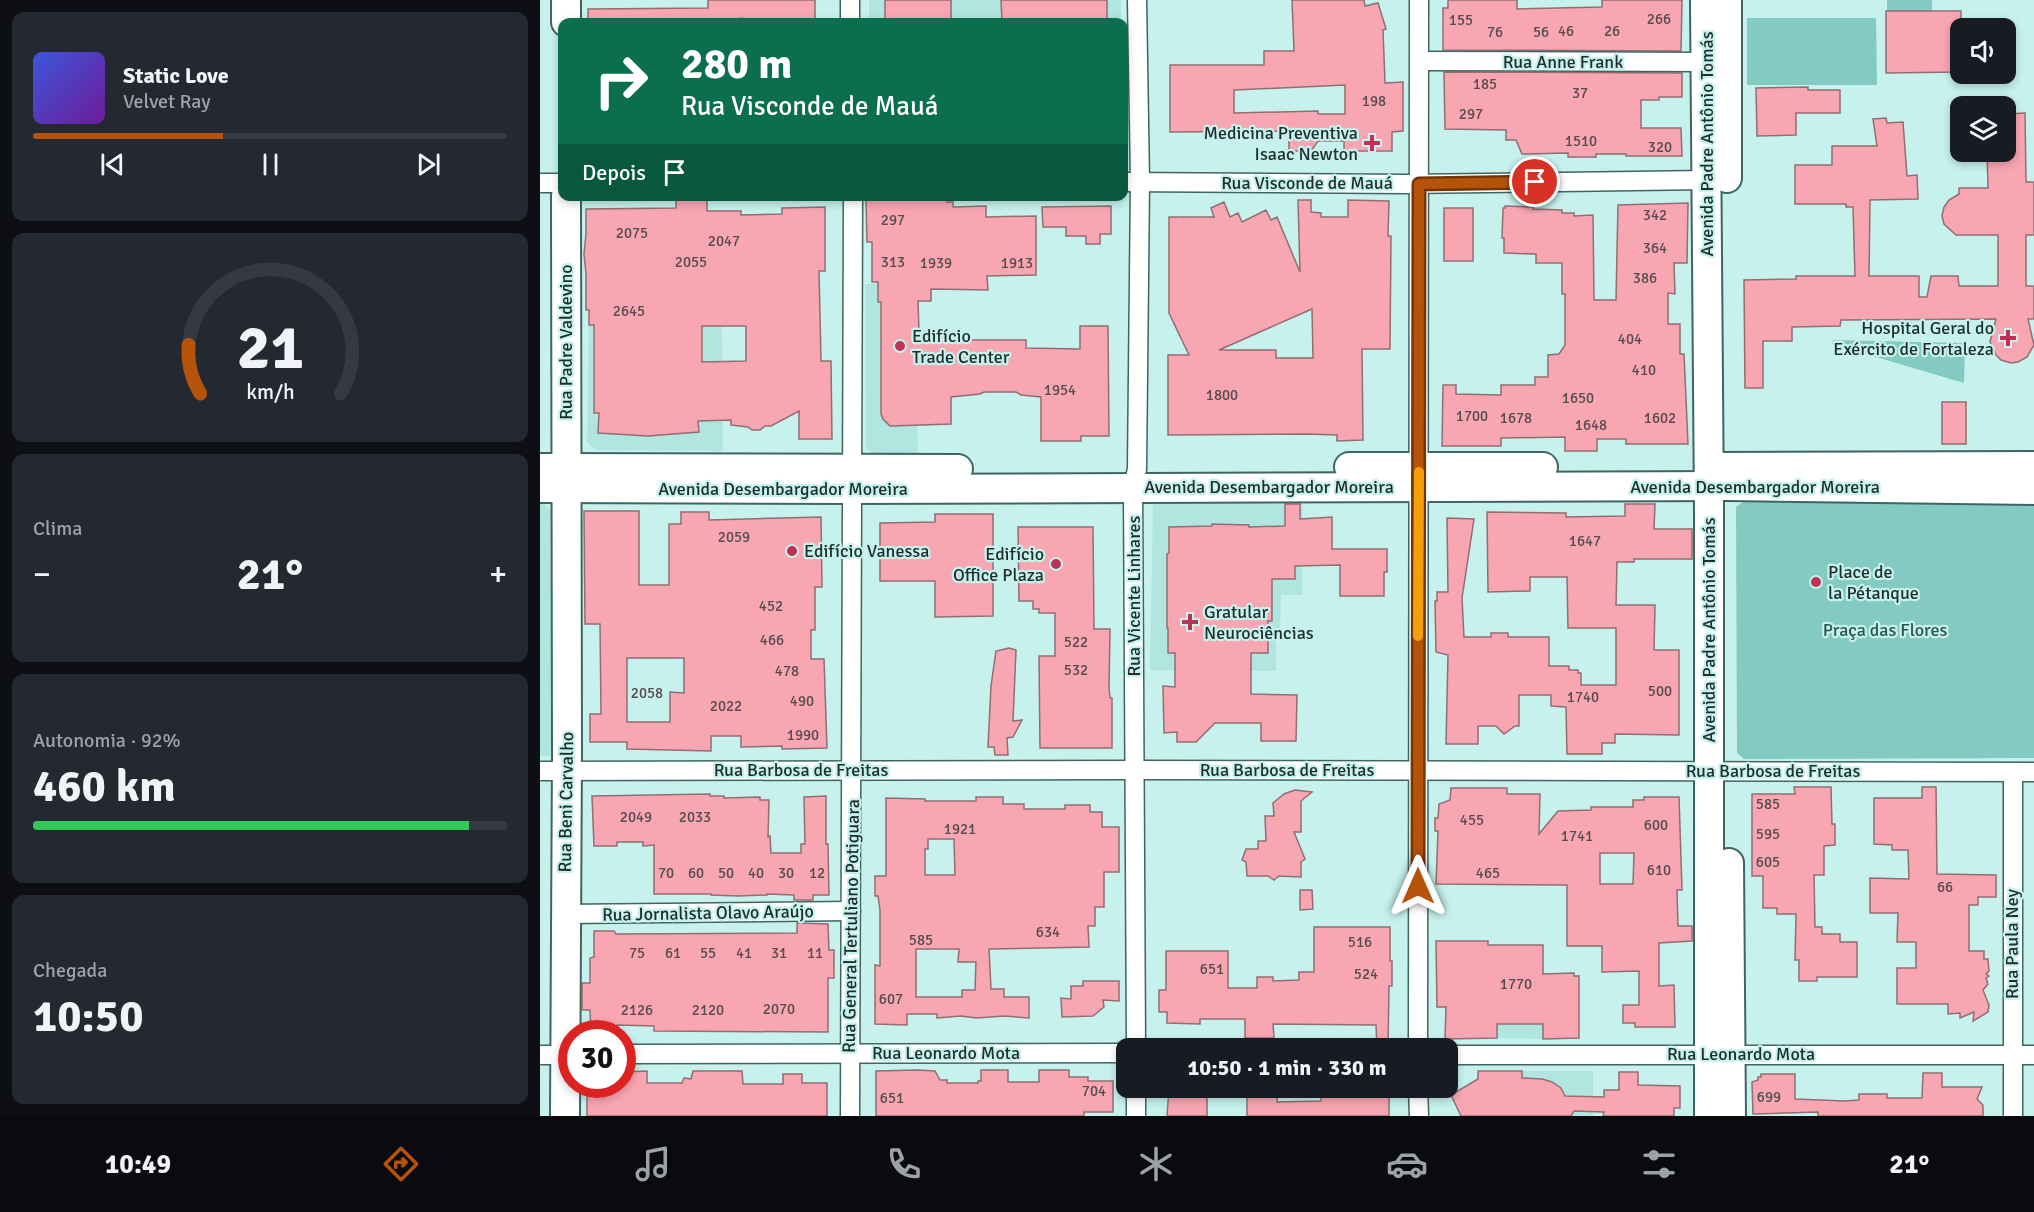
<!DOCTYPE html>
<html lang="pt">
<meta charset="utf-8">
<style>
body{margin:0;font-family:Signika,sans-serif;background:#242831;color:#f1f3f6;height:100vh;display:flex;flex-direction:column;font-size:22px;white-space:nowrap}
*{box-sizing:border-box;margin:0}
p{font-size:20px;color:#9ea1a6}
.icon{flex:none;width:33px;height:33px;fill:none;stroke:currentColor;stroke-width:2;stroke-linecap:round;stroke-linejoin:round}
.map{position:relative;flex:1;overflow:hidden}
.panel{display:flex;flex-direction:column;gap:12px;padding:12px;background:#0d0f14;width:540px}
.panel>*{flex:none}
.top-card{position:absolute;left:18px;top:18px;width:570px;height:183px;border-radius:12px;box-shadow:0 3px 9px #0003;background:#0b6e4f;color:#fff;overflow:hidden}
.tools{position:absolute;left:1410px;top:18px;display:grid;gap:12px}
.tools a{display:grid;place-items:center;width:66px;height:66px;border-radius:12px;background:#171b24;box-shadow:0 3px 9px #0003;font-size:30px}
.speed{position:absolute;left:18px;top:1020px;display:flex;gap:12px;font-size:30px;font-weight:700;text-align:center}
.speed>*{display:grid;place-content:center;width:78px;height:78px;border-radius:50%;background:#171b24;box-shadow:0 3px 9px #0003;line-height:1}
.speed .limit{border:9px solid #d22;background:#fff;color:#111}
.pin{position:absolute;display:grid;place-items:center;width:51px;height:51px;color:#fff;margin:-26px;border:3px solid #fff;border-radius:50%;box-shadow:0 2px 6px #0007}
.me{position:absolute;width:66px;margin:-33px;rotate:0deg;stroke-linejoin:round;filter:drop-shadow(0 0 4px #0008)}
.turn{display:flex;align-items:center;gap:21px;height:126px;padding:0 24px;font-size:27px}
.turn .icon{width:78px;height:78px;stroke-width:2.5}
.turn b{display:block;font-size:42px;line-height:51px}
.then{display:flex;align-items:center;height:57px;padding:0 24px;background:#0003;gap:12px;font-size:22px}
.big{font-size:45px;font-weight:700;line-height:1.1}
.panel .card{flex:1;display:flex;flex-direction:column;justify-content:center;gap:9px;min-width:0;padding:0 21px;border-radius:12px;background:#242831}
.panel .dial{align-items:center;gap:0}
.dial svg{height:156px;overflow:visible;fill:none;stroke:#363941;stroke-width:7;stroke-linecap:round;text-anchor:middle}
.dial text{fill:#f1f3f6;stroke:none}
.song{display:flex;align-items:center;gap:18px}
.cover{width:72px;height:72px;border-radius:9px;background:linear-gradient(135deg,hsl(230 70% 55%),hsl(280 70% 35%))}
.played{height:6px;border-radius:3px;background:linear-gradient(90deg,#b45309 40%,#363941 40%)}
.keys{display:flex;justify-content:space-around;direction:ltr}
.heat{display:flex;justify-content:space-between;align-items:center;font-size:33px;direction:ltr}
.charge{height:9px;border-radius:4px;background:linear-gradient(90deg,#34c759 92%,#363941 0)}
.trip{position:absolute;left:576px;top:1038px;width:342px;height:60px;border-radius:12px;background:#171b24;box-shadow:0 3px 9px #0003;font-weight:700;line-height:60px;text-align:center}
.tabs{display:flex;height:96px;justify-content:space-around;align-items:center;background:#090b0e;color:#9ea1a6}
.tabs .icon{width:42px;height:42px}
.tabs .current{color:#b45309}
.tabs b{font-size:27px;color:#f1f3f6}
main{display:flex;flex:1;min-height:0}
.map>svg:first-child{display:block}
</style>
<main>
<section class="panel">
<div class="card">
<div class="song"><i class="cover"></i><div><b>Static Love</b><p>Velvet Ray</p></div></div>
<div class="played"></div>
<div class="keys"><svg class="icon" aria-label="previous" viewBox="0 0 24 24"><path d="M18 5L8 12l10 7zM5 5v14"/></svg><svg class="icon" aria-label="pause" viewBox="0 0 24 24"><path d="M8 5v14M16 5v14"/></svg><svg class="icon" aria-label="next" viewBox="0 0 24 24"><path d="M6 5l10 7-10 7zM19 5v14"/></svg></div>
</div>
<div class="card dial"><svg viewBox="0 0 100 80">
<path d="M14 69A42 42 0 1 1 86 69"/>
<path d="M14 69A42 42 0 0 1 8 44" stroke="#b45309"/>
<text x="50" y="56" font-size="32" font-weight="700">21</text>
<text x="50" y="72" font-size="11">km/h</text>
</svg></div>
<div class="card"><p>Clima</p>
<div class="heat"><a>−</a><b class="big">21°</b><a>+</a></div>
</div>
<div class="card"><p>Autonomia · 92%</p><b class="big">460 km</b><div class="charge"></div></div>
<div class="card"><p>Chegada</p><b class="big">10:50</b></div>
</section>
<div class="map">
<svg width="1494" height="1116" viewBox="0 0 1494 1116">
<rect width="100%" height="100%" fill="#c6f1ec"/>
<g fill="#b1e5df">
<rect x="329" y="0" width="252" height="22"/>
<path d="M325,284H375L378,456H336L326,448Z"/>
<path d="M49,325L182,326L183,451L56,450L47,442Z"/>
<path d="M0,503H3L13,513L15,751L10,756H0Z"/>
<path d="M613,503L763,504L762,595H741L740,630L736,631V671L610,670Z"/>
<path d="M956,945H1003V1039L957,1038Z"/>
<path d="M982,1071H1053V1116H981Z"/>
</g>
<g fill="#83cac3">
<rect x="1347" y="0" width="45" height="11"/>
<path d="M1207,18H1336L1337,85H1207Z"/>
<path d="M1293,340L1425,343L1424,383L1292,344Z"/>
<path d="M1206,500L1494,501V758L1204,759L1197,753L1196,507Z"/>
</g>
<g fill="#f8a6b2" stroke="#916e72" stroke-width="1.5" fill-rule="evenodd">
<path d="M168,0H275V22H210L202,18L183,22H48V9L168,8Z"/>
<rect x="345" y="0" width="66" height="22"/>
<path d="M461,0H567V22H462Z"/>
<path d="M752,0H824L825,6L838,3L846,29L843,30L845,83L863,82V131L852,132V151H804V141H778L771,151H749V131L630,132V65H724V51H754ZM805,85V114H778V111L694,113V90Z"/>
<path d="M908,0H977V9L1062,7V0H1142L1141,51L903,50V8H908Z"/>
<path d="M1346,11H1421L1420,72L1346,73Z"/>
<path d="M904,72L1142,73V97H1119V100H1101V128H1141L1142,156H1086V154H1056V157H1028V153L982,154L976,140H966V130L905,129Z"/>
<path d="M1268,87V90H1300V113H1256V135L1217,136L1216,88Z"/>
<path d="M1485,113L1486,182H1494V235H1486V286H1494V319H1488L1494,345L1487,357L1478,362L1471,363L1461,360L1456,355L1450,342L1456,319L1301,320L1300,326L1252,327V341H1223V388H1205L1204,280L1256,279V276H1315L1313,207H1306V204H1255V165H1292V146H1337L1333,119L1346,118L1347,123L1363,122L1367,176L1377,175L1378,199L1330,200L1329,276H1379V297H1387L1391,276H1418L1419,286H1458V235H1416L1404,224L1402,216L1404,207L1409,200L1419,194V188H1448L1447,152H1466V114Z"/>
<path d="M167,199V211H201V215L242,214V208L285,207V271H279L281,361H291L292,439H259V411L231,426H225L220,430H212L208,427L191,425V420L158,421L159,432L108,436L58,433L59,413H54V325H49V310H46V274L44,254L46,234V209L136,208V200ZM162,326H206V361L162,362Z"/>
<path d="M326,199L407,200V202H413V207L446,206V217L496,216V275L447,276L448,290L391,289V301H378L379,332H402V335L411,334V340H486V348L540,349V326H568L569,436H541V441H501V397L481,395L476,392H444L440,394L411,397V424L350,426L343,419L341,414V302H338V282H332V242H327Z"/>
<path d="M758,200H771V212L781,213V217H808V200L849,201L848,236H851L850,349H822L823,440L797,441V435L768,434L628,435V355H649L629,313V217H674L671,208L684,202L690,217L698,213L702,222L726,210L731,220L737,217L760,272ZM772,309L773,358H736V350H679Z"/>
<path d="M1148,203L1147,263H1134L1135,294L1128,293V324H1140V354H1144L1148,444H1086V439H1057V451H1025V437L961,438V446H902L903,385H916V394L961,395V385H995V377H1008V355L1019,354L1025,345V294H1022V263H996V254L964,253V238H962L963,208H965V206L993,207V209L1022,210V213H1034V216L1053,215L1054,300H1076L1078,205Z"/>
<path d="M571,206V234H560V244H546V236H526V227H503L502,207Z"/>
<rect x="904" y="208" width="29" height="53"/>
<rect x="1402" y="402" width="24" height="42"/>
<path d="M745,504H760V519L792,517V549H847V572H844V596H800V565L755,566V579H732V621H728V653H711V694L757,695L756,741H721V723H675L656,742H637V732L624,733L623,686L635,687V653H628V628H627V554L629,553V527L672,526V524L709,525V527L745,526Z"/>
<path d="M1085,504H1115L1114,529H1152V559H1094V562H1077L1076,605H1115L1114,650H1139V735L1075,734V743H1062V754H1027L1026,707L1011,706V695H979V726H975L964,734L956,726H938V744H906L908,655L896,652L895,601H897V592H908L907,518L934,519L922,598L924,637H951V633H968V637H1009V666H1029V670H1038V673H1041V685H1076V628H1028L1027,577H990V591L948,592L947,512L1026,513V517L1085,516Z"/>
<path d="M44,511H99V585H129V524H141V512H169V520L281,517L282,587H275V630H271V659H284L287,748L242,749V746L201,747V736H171V751L87,749V742H50V714H61L60,624H45ZM87,658H144V693L130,692V722H87Z"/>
<path d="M395,514H453V616L395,617V581H340V523L395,522Z"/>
<path d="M478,527H553L554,629H570L569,688L570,698H572V748H500L499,656H515V613H499V609H493V601H479Z"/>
<path d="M469,648L476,650L473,721L482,720L473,737L467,738L468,755H455L454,747H448L451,686L456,651Z"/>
<path d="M1254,787H1291L1292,824H1295V845L1284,846V875H1274L1275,927H1282V934H1300V942H1317V977H1277V981H1259V960H1255L1256,914H1237V908H1223V876H1212V794H1255Z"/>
<path d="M1382,787H1396L1397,874L1456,875V897H1438V905H1429V951H1444V959H1448L1449,971L1446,974L1449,976L1446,978L1448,984L1443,990L1449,1005L1448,1012L1433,1021L1434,1012L1420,1018V1013L1408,1014V1004H1357V968H1376V942H1357L1358,913H1330V878L1369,879L1368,850H1352V845L1334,844V798H1382Z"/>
<path d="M911,788H967V794H1000L999,834L1018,811L1051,810V807H1093V800H1104V797H1139L1142,890H1137L1138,926H1152V941L1119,943V986L1134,985L1135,1027H1095V1023H1083V1005H1099V971L1062,972V946H1027V885L896,884L898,831H895V818H898L899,804L910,800ZM1060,853H1094L1093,884H1060Z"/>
<path d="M755,790L772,792L761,801V832H754L765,859L761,862V877L739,876L734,880L728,876H707L706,862L702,860L706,849H718V841H726L725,816H734L733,803L744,794Z"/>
<path d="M170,794V796H184V798L220,797V800H229L228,837L230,836L231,853H261V844H265L264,797L286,796V844H288L289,895H273V900H254V895L227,894V895L198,896L171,895V894H114V845L103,846V842H77V846H54L52,796Z"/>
<path d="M436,797H463V804H484V809H525V805H550V812H562V827H579V872H564V907H555V926H548L549,947L449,949L451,989H464V997H489V1018L464,1016L437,1018L421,1016L397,1018V1014H367V1025L335,1024V965L340,966V910L338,896H335V876H346V798L385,799V801H436ZM388,839H414L415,875H385V849H388ZM376,949H419L418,962H436L435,990H422V997H376Z"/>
<path d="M760,890H772L773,909L760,910Z"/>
<path d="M257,923L288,924L289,950H294V978H288V1032L114,1031V1026L77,1025V1032L51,1033L50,1010H42V983H50V958L54,957V931H74L76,934L257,933Z"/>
<path d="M774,927H850V961H852V986H849L848,1048H837L836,1025L733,1024L734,1038H705V1019H660V1024L627,1023V1012H619V990H626V951H688V988H717V977H733V981L759,980V972H774Z"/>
<path d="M896,941H948V945H1003V974L1034,973V976H1039V1038L1003,1039V1024H957V1038L905,1039L906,1007H897Z"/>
<path d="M543,981H579V1001L563,1000L564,1007L553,1016L522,1017L521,998L531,999V986H543Z"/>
<path d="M377,1070L395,1071L400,1080H407V1083H438V1081H441V1070H468V1082H499V1070H529V1077H548V1081H573V1112H544V1116H336V1071Z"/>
<path d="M107,1071V1083H142L144,1078L151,1079L153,1071H202L203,1084H243V1074H262V1083H287V1116H47V1084H82V1072Z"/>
<path d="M938,1071H982V1078L1002,1079L1012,1082L1021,1088L1025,1096L1064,1097V1090H1079V1072H1098V1085L1140,1086V1108H1134V1116H1063L1064,1112L1034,1111L1031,1116H921L911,1095L938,1079Z"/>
<path d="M1383,1073H1402V1087H1442L1437,1099L1443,1105V1116H1278V1112L1213,1114L1212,1082L1218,1080V1077H1221V1074H1255V1099L1305,1101L1319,1100V1094H1347V1098H1382Z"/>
<path d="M629,1088L667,1089V1116H627Z"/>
<path d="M800,1089H849V1116H707V1090H738L737,1102L781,1101V1093H800Z"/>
</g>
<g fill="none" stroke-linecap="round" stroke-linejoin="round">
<defs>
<g id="street">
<path d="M310,0V22"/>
<path d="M880,61L1166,62"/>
<path d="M584,182L866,184L1167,180"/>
<path d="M0,183H22"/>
<path d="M0,771L595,770L1494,772"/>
<path d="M1473,773V1116"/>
<path d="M25,914L311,911"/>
<path d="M596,1048L593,487L597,469L600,182L597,0"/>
<path d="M878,1048L879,0"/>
<path d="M82,1054L586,1053"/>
<path d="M0,1055H32"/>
<path d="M908,1055H1494"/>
<path d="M878,1088L879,1116"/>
<path d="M310,1116L313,196"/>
<path d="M596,1116V1088"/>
</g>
<g id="primary">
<path d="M26,0V22"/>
<path d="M1165,0L1169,512V1116"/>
<path d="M1187,178V0"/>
<path d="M809,467H1003"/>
<path d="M1175,467L1494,466"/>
<path d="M0,468L418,469"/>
<path d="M0,488L311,489L1188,486L1494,490"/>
<path d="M1189,863L1191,1116"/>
<path d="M25,1116L27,754L26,196"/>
</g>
</defs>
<use href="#street" stroke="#3e6562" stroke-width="21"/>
<use href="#primary" stroke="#3e6562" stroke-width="32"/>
<use href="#street" stroke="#fff" stroke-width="18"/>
<use href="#primary" stroke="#fff" stroke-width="28"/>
</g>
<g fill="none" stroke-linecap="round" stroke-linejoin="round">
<defs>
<path id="route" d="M878,886L879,184L995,182"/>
</defs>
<use href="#route" stroke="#753606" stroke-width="15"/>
<use href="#route" stroke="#b45309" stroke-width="10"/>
<path stroke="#f59e0b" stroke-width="10" d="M878,636L879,472"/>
</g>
<g fill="#c03158" stroke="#c6f1ec" stroke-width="2">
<path d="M829 134h6v6h6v6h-6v6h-6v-6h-6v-6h6z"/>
<path d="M1465 329h6v6h6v6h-6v6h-6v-6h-6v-6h6z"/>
<circle cx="360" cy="346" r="6"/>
<circle cx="252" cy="551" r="6"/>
<circle cx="516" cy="564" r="6"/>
<circle cx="1276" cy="582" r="6"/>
<path d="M647 613h6v6h6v6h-6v6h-6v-6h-6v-6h6z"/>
</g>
<g text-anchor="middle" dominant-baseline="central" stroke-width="4.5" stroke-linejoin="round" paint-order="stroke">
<g font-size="15" fill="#544c4e">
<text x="1119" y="19">266</text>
<text x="921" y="20">155</text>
<text x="1026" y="31">46</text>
<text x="1072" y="31">26</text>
<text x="955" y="32">76</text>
<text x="1001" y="32">56</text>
<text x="945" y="84">185</text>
<text x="1040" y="93">37</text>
<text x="834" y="101">198</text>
<text x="931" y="114">297</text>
<text x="1041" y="141">1510</text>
<text x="1120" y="147">320</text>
<text x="1115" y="215">342</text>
<text x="353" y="220">297</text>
<text x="92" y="233">2075</text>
<text x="184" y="241">2047</text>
<text x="1115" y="248">364</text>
<text x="151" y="262">2055</text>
<text x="353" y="262">313</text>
<text x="396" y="263">1939</text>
<text x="477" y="263">1913</text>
<text x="1105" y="278">386</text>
<text x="89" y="311">2645</text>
<text x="1090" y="339">404</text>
<text x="1104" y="370">410</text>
<text x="520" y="390">1954</text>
<text x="682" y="395">1800</text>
<text x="1038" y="398">1650</text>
<text x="932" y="416">1700</text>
<text x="976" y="418">1678</text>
<text x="1120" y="418">1602</text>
<text x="1051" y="425">1648</text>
<text x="194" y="537">2059</text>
<text x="1045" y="541">1647</text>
<text x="231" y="606">452</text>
<text x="232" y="640">466</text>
<text x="536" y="642">522</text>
<text x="536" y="670">532</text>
<text x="247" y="671">478</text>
<text x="1120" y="691">500</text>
<text x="107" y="693">2058</text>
<text x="1043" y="697">1740</text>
<text x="262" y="701">490</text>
<text x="186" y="706">2022</text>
<text x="263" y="735">1990</text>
<text x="1228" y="804">585</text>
<text x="96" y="817">2049</text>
<text x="155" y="817">2033</text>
<text x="932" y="820">455</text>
<text x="1116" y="825">600</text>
<text x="420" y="829">1921</text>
<text x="1228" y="834">595</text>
<text x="1037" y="836">1741</text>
<text x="1228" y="862">605</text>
<text x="1119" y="870">610</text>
<text x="126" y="873">70</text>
<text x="156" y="873">60</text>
<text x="186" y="873">50</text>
<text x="216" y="873">40</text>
<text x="246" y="873">30</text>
<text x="277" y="873">12</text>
<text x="948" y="873">465</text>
<text x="1405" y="887">66</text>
<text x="508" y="932">634</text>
<text x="381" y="940">585</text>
<text x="820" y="942">516</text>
<text x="97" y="953">75</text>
<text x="133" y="953">61</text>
<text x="168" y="953">55</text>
<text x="204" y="953">41</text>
<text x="239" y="953">31</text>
<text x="275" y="953">11</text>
<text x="672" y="969">651</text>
<text x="826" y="974">524</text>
<text x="976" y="984">1770</text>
<text x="351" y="999">607</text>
<text x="239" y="1009">2070</text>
<text x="97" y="1010">2126</text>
<text x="168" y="1010">2120</text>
<text x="554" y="1091">704</text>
<text x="1229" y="1097">699</text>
<text x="352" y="1098">651</text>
</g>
<g font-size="18" fill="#1d2e2c" stroke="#c6f1ec">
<text x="1023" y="62">Rua Anne Frank</text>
<text transform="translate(1167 144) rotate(-90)">Avenida Padre Antônio Tomás</text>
<text x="767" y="183">Rua Visconde de Mauá</text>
<text transform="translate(26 342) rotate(-90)">Rua Padre Valdevino</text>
<text x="729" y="487">Avenida Desembargador Moreira</text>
<text x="1215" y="487">Avenida Desembargador Moreira</text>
<text x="243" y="489">Avenida Desembargador Moreira</text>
<text transform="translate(594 596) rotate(-90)">Rua Vicente Linhares</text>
<text transform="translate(1169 630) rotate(-90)">Avenida Padre Antônio Tomás</text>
<text x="261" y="770">Rua Barbosa de Freitas</text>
<text x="747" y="770">Rua Barbosa de Freitas</text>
<text x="1233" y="771">Rua Barbosa de Freitas</text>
<text transform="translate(26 802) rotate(-89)">Rua Beni Carvalho</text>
<text transform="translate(168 913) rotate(-1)">Rua Jornalista Olavo Araújo</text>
<text transform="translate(311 926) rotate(-89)">Rua General Tertuliano Potiguara</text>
<text transform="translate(1472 944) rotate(-90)">Rua Paula Ney</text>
<text x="406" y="1053">Rua Leonardo Mota</text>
<text x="1201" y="1054">Rua Leonardo Mota</text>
</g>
<g font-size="18" fill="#1d2e2c" stroke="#c6f1ec" text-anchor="start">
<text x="818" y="133" text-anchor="end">Medicina Preventiva<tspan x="818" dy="21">Isaac Newton</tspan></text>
<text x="1454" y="328" text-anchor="end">Hospital Geral do<tspan x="1454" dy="21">Exército de Fortaleza</tspan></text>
<text x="372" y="336">Edifício<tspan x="372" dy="21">Trade Center</tspan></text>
<text x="264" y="551">Edifício Vanessa</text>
<text x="504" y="554" text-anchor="end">Edifício<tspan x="504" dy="21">Office Plaza</tspan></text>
<text x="1288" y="572">Place de<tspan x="1288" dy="21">la Pétanque</tspan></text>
<text x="664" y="612">Gratular<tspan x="664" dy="21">Neurociências</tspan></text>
</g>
<g font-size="18" fill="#275551" stroke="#c6f1ec">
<text x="1345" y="630">Praça das Flores</text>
</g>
</g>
</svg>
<div class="tools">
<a><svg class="icon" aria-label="sound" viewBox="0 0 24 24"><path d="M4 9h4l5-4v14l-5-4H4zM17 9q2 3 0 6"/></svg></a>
<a><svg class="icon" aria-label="layers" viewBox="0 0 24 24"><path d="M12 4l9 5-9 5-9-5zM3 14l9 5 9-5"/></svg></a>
</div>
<div class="speed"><div class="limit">30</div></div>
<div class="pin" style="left:995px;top:182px;background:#d93025"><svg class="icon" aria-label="arrive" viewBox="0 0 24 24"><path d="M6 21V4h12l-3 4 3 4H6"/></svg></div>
<svg class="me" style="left:878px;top:886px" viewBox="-20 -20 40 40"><path d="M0-17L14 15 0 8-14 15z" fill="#b45309" stroke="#fff" stroke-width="4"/></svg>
<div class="trip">10:50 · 1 min · 330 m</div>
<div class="top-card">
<div class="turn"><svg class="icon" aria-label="right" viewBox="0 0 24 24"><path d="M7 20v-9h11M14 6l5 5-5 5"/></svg><div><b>280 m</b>Rua Visconde de Mauá</div></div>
<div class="then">Depois<svg class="icon" aria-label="arrive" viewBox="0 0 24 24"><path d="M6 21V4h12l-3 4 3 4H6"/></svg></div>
</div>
</div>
</main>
<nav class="tabs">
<b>10:49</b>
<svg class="icon current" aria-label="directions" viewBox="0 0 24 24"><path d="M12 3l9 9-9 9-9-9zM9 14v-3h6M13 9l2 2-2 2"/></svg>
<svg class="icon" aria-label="music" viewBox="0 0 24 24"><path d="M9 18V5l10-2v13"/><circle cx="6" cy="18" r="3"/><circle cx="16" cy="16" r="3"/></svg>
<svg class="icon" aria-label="phone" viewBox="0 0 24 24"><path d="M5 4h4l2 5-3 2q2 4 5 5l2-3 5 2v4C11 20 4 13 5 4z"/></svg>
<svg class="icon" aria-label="climate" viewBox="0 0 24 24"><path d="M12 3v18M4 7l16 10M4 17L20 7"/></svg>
<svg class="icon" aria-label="car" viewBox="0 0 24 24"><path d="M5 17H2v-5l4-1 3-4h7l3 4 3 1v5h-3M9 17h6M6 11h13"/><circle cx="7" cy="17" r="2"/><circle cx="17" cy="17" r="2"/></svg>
<svg class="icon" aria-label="filters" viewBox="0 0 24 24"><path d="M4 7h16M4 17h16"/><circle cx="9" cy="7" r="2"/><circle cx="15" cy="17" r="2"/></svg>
<b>21°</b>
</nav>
